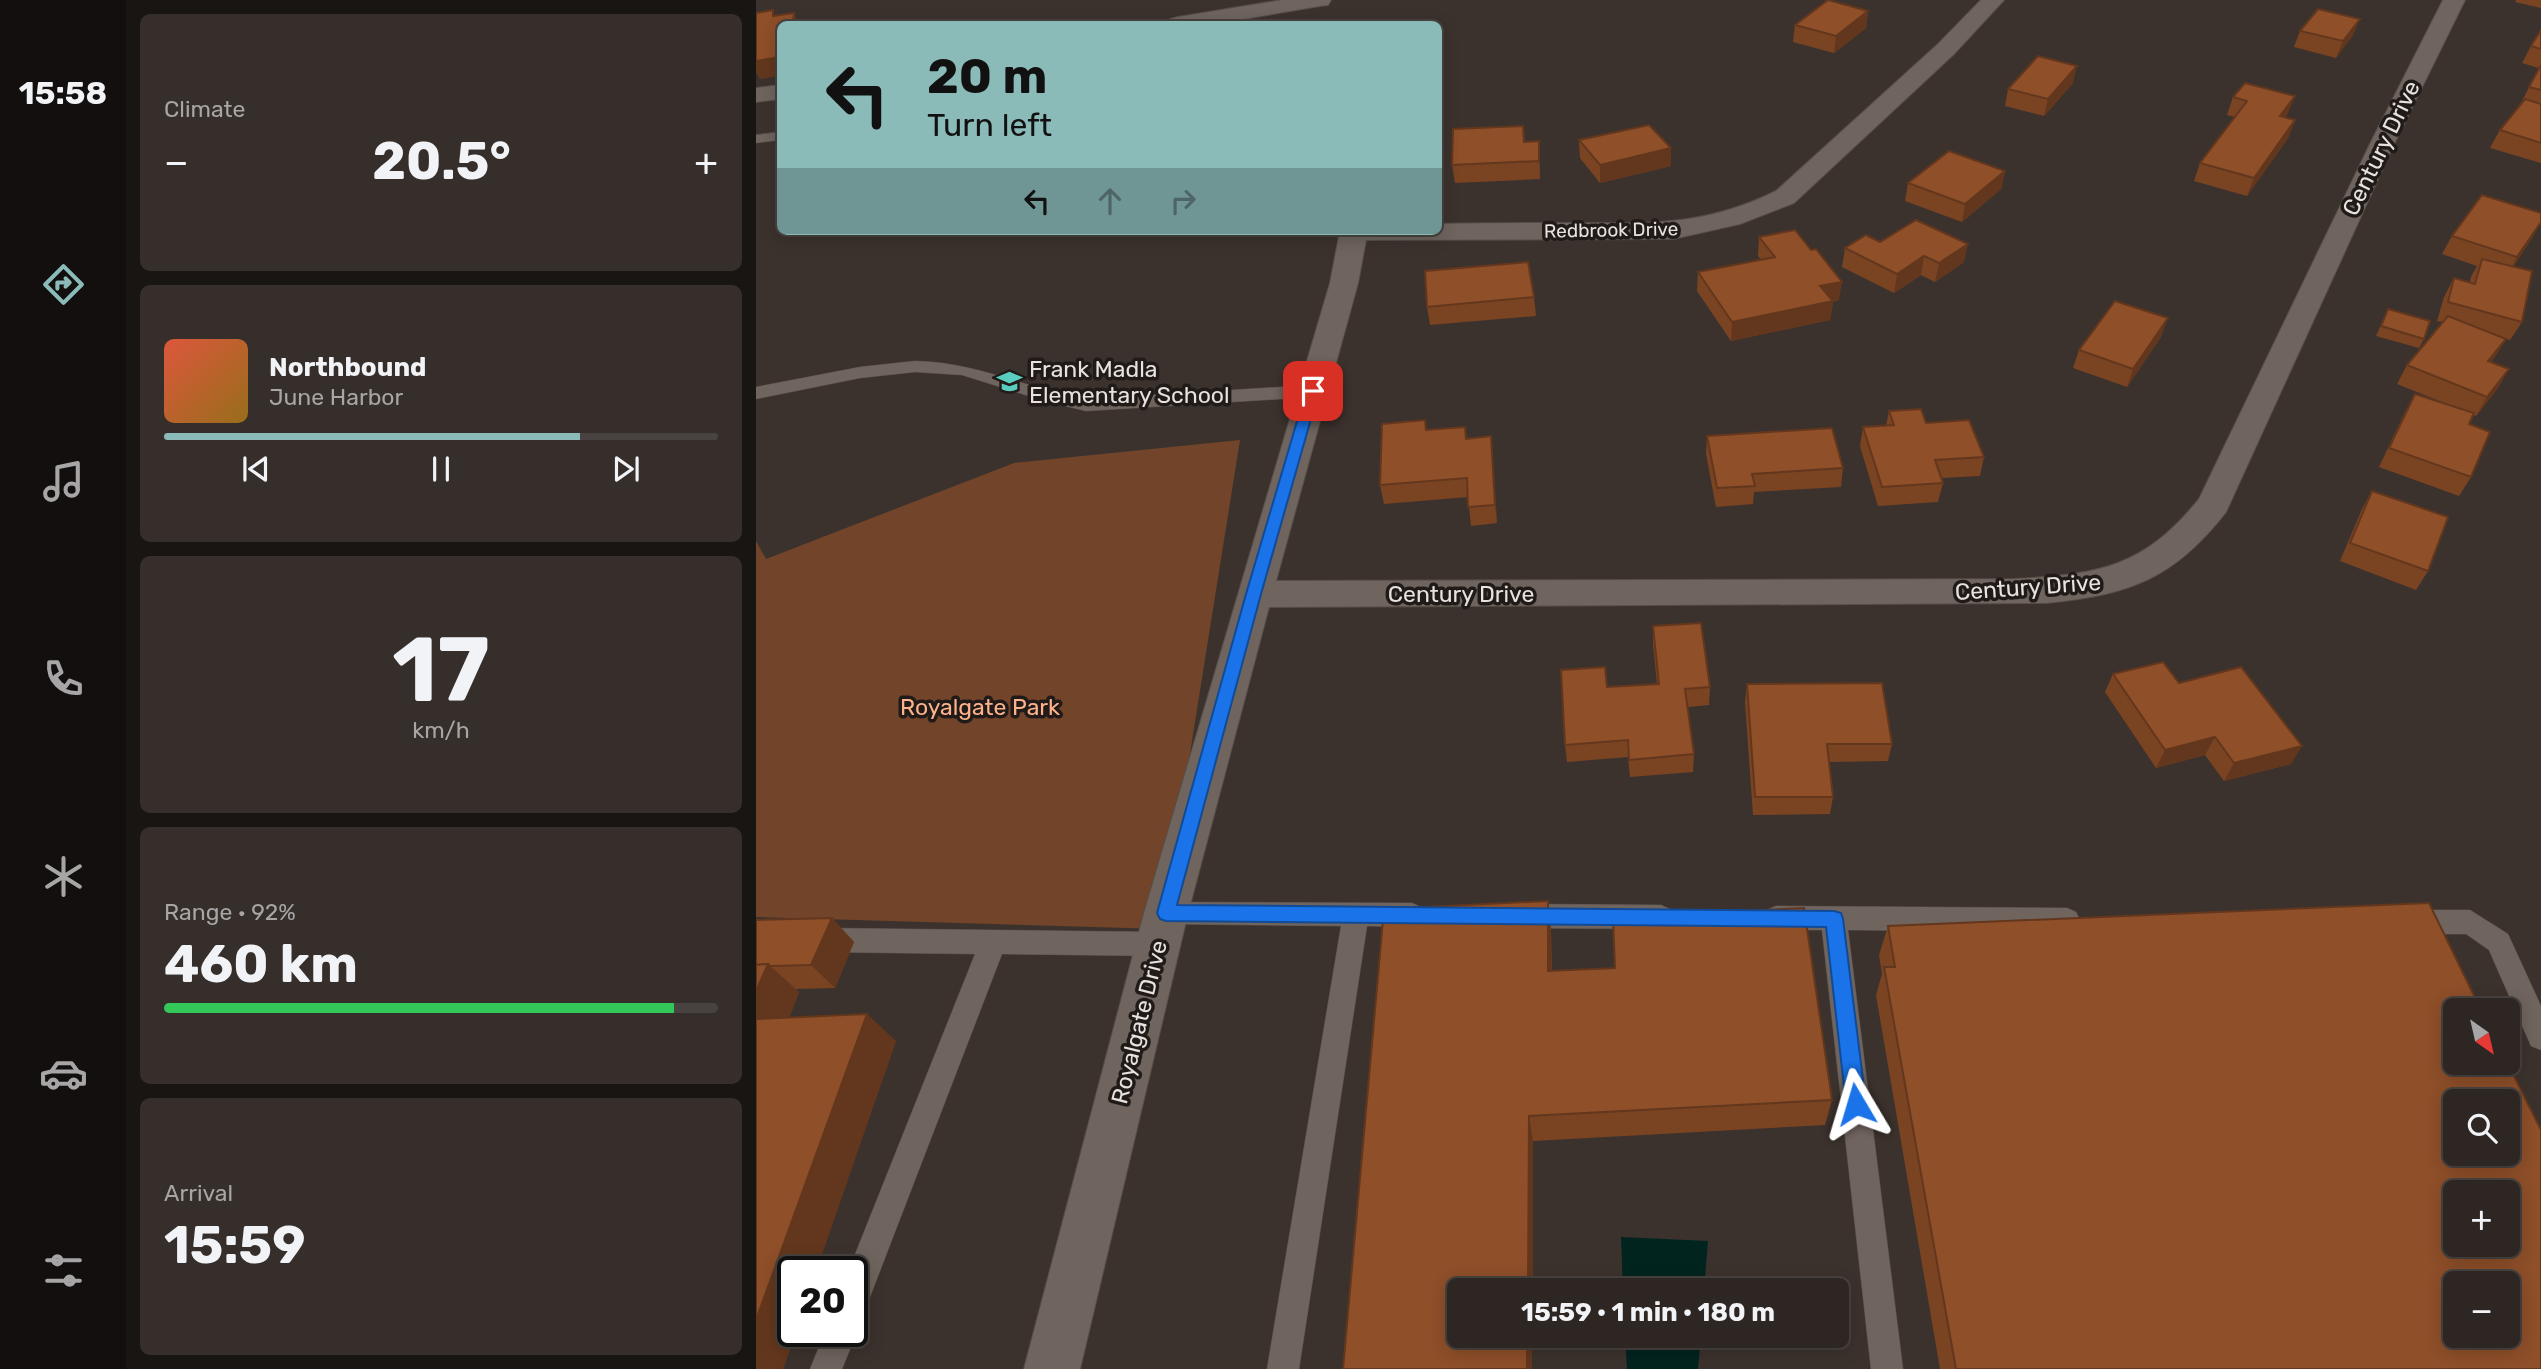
<!DOCTYPE html>
<meta charset="utf-8">
<style>
body{margin:0;font-family:Rubik,sans-serif;background:#352e2a;color:#f1f3f6;height:100vh;display:flex;flex-direction:column;font-size:26px;white-space:nowrap}
*{box-sizing:border-box;margin:0}
p{font-size:23px;color:#a7a5a5}
.icon{flex:none;width:38px;height:38px;fill:none;stroke:currentColor;stroke-width:2;stroke-linecap:round;stroke-linejoin:round}
.map{position:relative;flex:1;overflow:hidden}
.panel{display:flex;flex-direction:column;gap:14px;padding:14px;background:#191513;width:630px}
.panel>*{flex:none}
.hud{position:absolute;left:21px;top:21px;width:665px;height:214px;border-radius:10px;box-shadow:0 4px 18px #0003,0 0 0 2px #484340;background:#8bbbb9;color:#111;overflow:hidden}
.needle{width:46px;rotate:146deg}
.fabs{position:absolute;left:1687px;top:998px;display:grid;gap:14px}
.fabs a{display:grid;place-items:center;width:77px;height:77px;border-radius:10px;background:#2d2622;box-shadow:0 4px 18px #0003,0 0 0 2px #484340;font-size:35px}
.speed{position:absolute;left:21px;top:1256px;display:flex;gap:14px;font-size:35px;font-weight:700;text-align:center}
.speed>*{display:grid;place-content:center;width:91px;height:91px;border-radius:50%;background:#2d2622;box-shadow:0 4px 18px #0003,0 0 0 2px #484340;line-height:1}
.speed .limit{border:4px solid #111;border-radius:10px;background:#fff;color:#111}
.pin{position:absolute;display:grid;place-items:center;width:60px;height:60px;color:#fff;margin:-30px;border-radius:14px;box-shadow:0 4px 10px #0006}
.me{position:absolute;width:77px;margin:-38px;rotate:353deg;stroke-linejoin:round;filter:drop-shadow(0 0 5px #0008)}
.turn{display:flex;align-items:center;gap:24px;height:147px;padding:0 35px;font-size:32px}
.turn .icon{width:91px;height:91px;stroke-width:2.5}
.turn b{display:block;font-size:49px;line-height:60px}
.lanes{display:flex;align-items:center;height:66px;padding:0 35px;background:#0003;justify-content:center;gap:35px;direction:ltr}
.lanes .off{opacity:.35}
.big{font-size:52px;font-weight:700;line-height:1.1}
.panel .card{flex:1;display:flex;flex-direction:column;justify-content:center;gap:10px;min-width:0;padding:0 24px;border-radius:10px;background:#352e2a}
.panel .dial{align-items:center;gap:0}
.dial b{font-size:91px;line-height:1}
.song{display:flex;align-items:center;gap:21px}
.cover{width:84px;height:84px;border-radius:10px;background:linear-gradient(135deg,hsl(10 70% 55%),hsl(40 70% 35%))}
.played{height:7px;border-radius:4px;background:linear-gradient(90deg,#8bbbb9 75%,#484340 75%)}
.keys{display:flex;justify-content:space-around;direction:ltr}
.heat{display:flex;justify-content:space-between;align-items:center;font-size:38px;direction:ltr}
.charge{height:10px;border-radius:5px;background:linear-gradient(90deg,#34c759 92%,#484340 0)}
.trip{position:absolute;left:691px;top:1278px;width:402px;height:70px;border-radius:10px;background:#2d2622;box-shadow:0 4px 18px #0003,0 0 0 2px #484340;font-weight:700;line-height:70px;text-align:center}
main{display:flex;flex:1;min-height:0}
.tab-bar{display:flex;flex-direction:column;width:126px;justify-content:space-around;align-items:center;background:#120f0e;color:#a7a5a5}
.tab-bar .icon{width:49px;height:49px}
.tab-bar .selected{color:#8bbbb9}
.tab-bar b{font-size:32px;color:#f1f3f6}
.map>svg:first-child{display:block}
</style>
<main>
<nav class="tab-bar">
<b>15:58</b>
<svg class="icon selected" aria-label="directions" viewBox="0 0 24 24"><path d="M12 3l9 9-9 9-9-9zM9 14v-3h6M13 9l2 2-2 2"/></svg>
<svg class="icon" aria-label="music" viewBox="0 0 24 24"><path d="M9 18V5l10-2v13"/><circle cx="6" cy="18" r="3"/><circle cx="16" cy="16" r="3"/></svg>
<svg class="icon" aria-label="phone" viewBox="0 0 24 24"><path d="M5 4h4l2 5-3 2q2 4 5 5l2-3 5 2v4C11 20 4 13 5 4z"/></svg>
<svg class="icon" aria-label="climate" viewBox="0 0 24 24"><path d="M12 3v18M4 7l16 10M4 17L20 7"/></svg>
<svg class="icon" aria-label="car" viewBox="0 0 24 24"><path d="M5 17H2v-5l4-1 3-4h7l3 4 3 1v5h-3M9 17h6M6 11h13"/><circle cx="7" cy="17" r="2"/><circle cx="17" cy="17" r="2"/></svg>
<svg class="icon" aria-label="filters" viewBox="0 0 24 24"><path d="M4 7h16M4 17h16"/><circle cx="9" cy="7" r="2"/><circle cx="15" cy="17" r="2"/></svg>
</nav>
<section class="panel">
<div class="card"><p>Climate</p>
<div class="heat"><a>−</a><b class="big">20.5°</b><a>+</a></div>
</div>
<div class="card">
<div class="song"><i class="cover"></i><div><b>Northbound</b><p>June Harbor</p></div></div>
<div class="played"></div>
<div class="keys"><svg class="icon" aria-label="previous" viewBox="0 0 24 24"><path d="M18 5L8 12l10 7zM5 5v14"/></svg><svg class="icon" aria-label="pause" viewBox="0 0 24 24"><path d="M8 5v14M16 5v14"/></svg><svg class="icon" aria-label="next" viewBox="0 0 24 24"><path d="M6 5l10 7-10 7zM19 5v14"/></svg></div>
</div>
<div class="card dial"><b>17</b><p>km/h</p></div>
<div class="card"><p>Range · 92%</p><b class="big">460 km</b><div class="charge"></div></div>
<div class="card"><p>Arrival</p><b class="big">15:59</b></div>
</section>
<div class="map">
<svg width="1785" height="1369" viewBox="0 0 1785 1369">
<rect width="100%" height="100%" fill="#3c322d"/>
<path fill="#724429" d="M484,440L406,929L0,917V541L10,559L258,463Z"/>
<g fill="#02241f">
<path d="M865,1237L952,1241L948,1290H867Z"/>
<path d="M869,1335H945L942,1369H871Z"/>
</g>
<g fill="none" stroke-linecap="round" stroke-linejoin="round">
<defs>
<g id="lane">
<path d="M24,132V140L0,143V135Z"/>
<path d="M159,361C221,362 270,389 330,399L557,385L566,391L557,397L330,411L292,402L206,375L159,372L104,378L0,399V387L104,367Z"/>
<path d="M410,902L656,903L665,907L669,915L665,923L656,927L611,926L543,1369H511L585,926L410,924L401,921L397,913L401,905Z"/>
<path d="M764,904L905,905L914,909L918,917L914,925L905,929L764,928L755,924L751,916L755,908Z"/>
<path d="M1020,906L1311,908L1320,912L1324,920L1320,928L1311,932L1092,930L1147,1369H1115L1066,930H1020L1011,926L1007,918L1011,910Z"/>
<path d="M1653,910H1714L1752,934L1785,1006V1050L1775,1046L1733,950L1710,934H1653L1644,930L1640,922L1644,914Z"/>
<path d="M66,928L402,932L411,936L415,944L411,952L402,956L246,954L112,1302L107,1313L96,1318V1272H92L219,954L66,952L57,948L53,940L57,932Z"/>
<path d="M96,1320L101,1332L86,1369H54L69,1332H96Z"/>
</g>
<g id="street">
<path d="M526,0H575L572,5L564,6L458,24H411L414,19L422,17Z"/>
<path d="M1225,0H1248L1198,54L1038,203L984,224L917,239L610,240L602,283L520,581L1259,579C1344,574 1387,568 1443,499L1614,144L1687,0H1709L1638,144L1470,512C1418,579 1373,595 1290,603L513,607L432,913L324,1369H268L388,913L574,283L584,231H682V224C729,223 775,223 822,223C898,223 949,226 1020,191L1182,44Z"/>
<path d="M24,85V99L0,102V88Z"/>
</g>
</defs>
<use href="#lane" stroke="#564e49" stroke-width="1"/>
<use href="#street" stroke="#564e49" stroke-width="2"/>
<use href="#lane" fill="#6f645e" fill-rule="evenodd"/>
<use href="#street" fill="#6f645e" fill-rule="evenodd"/>
</g>
<g fill="#7a4423">
<path d="M1760,0H1785V8L1759,2Z"/>
<path d="M1112,11L1110,28L1078,53L1037,42L1039,25Z"/>
<path d="M1785,30V163L1734,148L1744,130L1764,105L1783,68L1766,63L1775,46Z"/>
<path d="M1544,31L1597,35L1580,58L1538,47Z"/>
<path d="M1317,83L1288,116L1249,106L1252,89Z"/>
<path d="M1477,97L1532,113L1529,117L1539,120L1532,138L1491,196L1438,181L1444,163L1479,117L1471,115Z"/>
<path d="M823,140L915,148V166L844,183L824,158Z"/>
<path d="M783,141L784,179L699,183L696,165L768,142Z"/>
<path d="M1249,171L1245,189L1206,222L1149,201L1152,183Z"/>
<path d="M1779,233L1757,267L1766,322L1754,340L1750,339L1735,362L1742,388L1720,416L1717,415L1713,424L1715,477L1703,496L1623,467L1649,412L1659,394L1691,404L1641,384L1651,365L1687,322L1681,321L1688,297L1698,278L1714,282L1715,277L1721,266L1686,254L1696,236Z"/>
<path d="M1003,237L1083,300L1077,302L1074,320L975,341L941,291L942,272L1005,260L1002,256Z"/>
<path d="M1124,242L1208,262L1179,282L1165,275L1138,293L1086,267L1089,248Z"/>
<path d="M778,297L780,316L674,325L671,307Z"/>
<path d="M1632,309L1668,339L1663,348L1620,336Z"/>
<path d="M1405,337L1371,387L1317,368L1323,350Z"/>
<path d="M1133,411L1228,457L1224,476L1185,478L1187,483L1182,502L1122,506L1104,446L1107,427L1130,426Z"/>
<path d="M671,430L710,438L735,436L741,523L715,526L712,497L628,504L624,485Z"/>
<path d="M951,436L1087,468L1085,487L998,492L997,504L960,507L950,454Z"/>
<path d="M1616,491L1672,571L1660,590L1584,561L1606,509Z"/>
<path d="M897,626L954,687L953,705L932,707L938,754L937,772L874,777L872,757L811,762L809,745L851,687L901,684L897,645Z"/>
<path d="M1357,674L1423,683L1535,764L1468,781L1449,755L1400,768L1349,692Z"/>
<path d="M991,684L1136,744L1132,761L1073,762L1077,797L1074,814L997,815L989,702Z"/>
<path d="M792,901L795,931L796,971L1076,1100L1069,1125L777,1141L704,1335H776V1369H587Z"/>
<path d="M76,918L98,942L79,988L39,989L43,992L33,1018L140,1041L37,1332H40L27,1369L0,920Z"/>
<path d="M1132,926L1785,1369H1184L1120,995L1126,974L1123,955Z"/>
</g>
<g fill="#63371d">
<path d="M1112,11L1110,28L1078,53L1080,36Z"/>
<path d="M38,13L43,24H37Z"/>
<path d="M1604,19L1597,35L1580,58L1587,41Z"/>
<path d="M24,57V76L4,79L0,72V61Z"/>
<path d="M1321,66L1317,83L1288,116L1292,99Z"/>
<path d="M1539,96L1532,113L1517,134L1524,116Z"/>
<path d="M1539,120L1532,138L1491,196L1498,178Z"/>
<path d="M915,148V166L844,183V165Z"/>
<path d="M1249,171L1245,189L1206,222L1209,204Z"/>
<path d="M1785,222L1779,233L1751,276L1761,257Z"/>
<path d="M1212,244L1208,262L1179,282L1183,263Z"/>
<path d="M1168,256L1165,275L1138,293L1141,274Z"/>
<path d="M1086,282L1083,300L1077,302L1074,320L975,341L976,322L1064,286Z"/>
<path d="M1412,318L1405,337L1371,387L1377,369Z"/>
<path d="M1750,339L1739,357L1721,380L1732,361Z"/>
<path d="M1753,369L1742,388L1720,416L1731,397Z"/>
<path d="M735,436L737,455L741,523L739,505Z"/>
<path d="M1459,737L1449,755L1400,768L1409,750Z"/>
<path d="M1546,746L1535,764L1468,781L1478,763Z"/>
<path d="M792,901L795,931L796,999L792,971Z"/>
<path d="M76,918L98,942L79,988L55,965Z"/>
<path d="M12,964L43,992L21,1047L0,1030V991Z"/>
<path d="M111,1014L140,1041L60,1272H37V1332H40L27,1369H0V1320Z"/>
<path d="M773,1116L777,1141V1290H772Z"/>
<rect x="771" y="1335" width="5" height="34"/>
</g>
<g fill="#8e4f29" stroke="#63371d" stroke-width="2" fill-rule="evenodd">
<path d="M1072,0L1112,11L1080,36L1039,25Z"/>
<path d="M1562,9L1604,19L1587,41L1544,31Z"/>
<path d="M17,10V16L38,13L37,24H24V57L0,61V13Z"/>
<path d="M1785,30V49L1775,46Z"/>
<path d="M1282,56L1321,66L1292,99L1252,89Z"/>
<path d="M1785,65V90L1773,87Z"/>
<path d="M1489,83L1539,96L1524,116L1539,120L1498,178L1444,163L1491,101L1477,97Z"/>
<path d="M1769,99L1785,104V143L1744,130Z"/>
<path d="M893,125L915,148L844,165L823,140Z"/>
<path d="M767,126L768,142L783,141V161L696,165L697,129Z"/>
<path d="M1193,151L1249,171L1209,204L1152,183Z"/>
<path d="M1726,195L1785,213V222L1761,257L1696,236Z"/>
<path d="M1160,220L1212,244L1183,263L1168,256L1141,274L1089,248L1110,235L1124,242Z"/>
<path d="M1039,230L1055,250L1060,249L1086,282L1064,286L1077,301L976,322L942,272L1019,257L1003,237Z"/>
<path d="M1726,259L1776,271L1766,322L1692,302L1698,278L1719,284Z"/>
<path d="M772,262L778,297L671,307L669,271Z"/>
<path d="M1359,301L1412,318L1377,369L1323,350Z"/>
<path d="M1632,309L1674,321L1668,339L1625,326Z"/>
<path d="M1692,316L1750,339L1732,361L1753,369L1731,397L1651,365Z"/>
<path d="M1659,394L1718,413L1713,424L1734,432L1715,477L1633,448Z"/>
<path d="M1165,409L1170,423L1213,420L1228,457L1179,460L1187,483L1126,487L1107,427L1138,425L1133,411Z"/>
<path d="M669,420L670,430L709,427L710,439L735,436L739,505L712,507L711,478L624,485L626,424Z"/>
<path d="M1076,428L1087,468L996,474L999,486L961,488L951,436Z"/>
<path d="M1616,491L1692,517L1672,571L1594,543Z"/>
<path d="M945,623L954,687L929,689L938,754L873,760L872,740L809,745L805,670L849,667L851,687L903,684L897,626Z"/>
<path d="M1407,662L1423,683L1485,667L1546,746L1478,763L1459,737L1409,750L1357,674Z"/>
<path d="M1126,683L1136,744H1071L1077,797H999L991,684Z"/>
<path d="M792,901V971L859,968L857,918L1048,908L1076,1100L773,1116L772,1290H704V1335H771V1369H587L628,909Z"/>
<path d="M1673,903L1725,1010H1699V1062H1751L1785,1130V1369H1200L1128,967H1139L1132,926ZM1699,1101H1752V1153H1699ZM1699,1192H1752V1244H1699ZM1699,1283H1752V1335H1699Z"/>
<path d="M76,918L55,965L14,966L12,964L0,965V920Z"/>
<path d="M12,964L0,991V965Z"/>
<path d="M111,1014L0,1320V1019Z"/>
</g>
<path fill="#1a73e8" stroke="#114b97" stroke-width="2" d="M557,387L563,391L505,594L421,905L1078,911L1085,913L1087,919L1110,1104L1107,1111L1100,1114L1093,1111L1090,1104L1070,927L410,921L404,919L401,913L490,594L550,391Z"/>
<defs>
<symbol id="school-bare" viewBox="-9 -9 18 18"><path d="M0-5L7-2L0 1L-7-2ZM-4 1L0 2.5L4 1V4Q0 6-4 4Z" fill="#59cebe" stroke="#201b19" stroke-width="2.5" paint-order="stroke"/></symbol>
</defs>
<g fill-rule="evenodd">
<use href="#school-bare" x="236" y="364" width="35" height="35"/>
</g>
<g text-anchor="middle" dominant-baseline="central" stroke-width="7" stroke-linejoin="round" paint-order="stroke">
<g font-size="19" fill="#e8e1de" stroke="#201b19">
<text transform="translate(855 230) rotate(-1)">Redbrook Drive</text>
</g>
<g font-size="23" fill="#e8e1de" stroke="#201b19">
<text transform="translate(1625 148) rotate(-64)">Century Drive</text>
<text transform="translate(1272 587) rotate(-4)">Century Drive</text>
<text x="705" y="594">Century Drive</text>
<text transform="translate(383 1022) rotate(-76)">Royalgate Drive</text>
</g>
<g font-size="23" fill="#e8e1de" stroke="#201b19" text-anchor="start">
<text x="273" y="369">Frank Madla<tspan x="273" dy="26">Elementary School</tspan></text>
</g>
<g font-size="23" fill="#fdb289" stroke="#201b19">
<text x="224" y="707">Royalgate Park</text>
</g>
</g>
</svg>
<div class="fabs">
<a><svg class="needle" viewBox="-14 -14 28 28"><path d="M0-13l5 13h-10z" fill="#e53935"/><path d="M0 13l5-13h-10z" fill="#a7a5a5"/></svg></a>
<a><svg class="icon" aria-label="search" viewBox="0 0 24 24"><circle cx="10" cy="10" r="6"/><path d="M15 15l6 6"/></svg></a>
<a>+</a>
<a>−</a>
</div>
<div class="speed"><div class="limit">20</div></div>
<div class="pin" style="left:557px;top:391px;background:#d93025"><svg class="icon" aria-label="arrive" viewBox="0 0 24 24"><path d="M6 21V4h12l-3 4 3 4H6"/></svg></div>
<svg class="me" style="left:1100px;top:1104px" viewBox="-20 -20 40 40"><path d="M0-17L14 15 0 8-14 15z" fill="#1a73e8" stroke="#fff" stroke-width="4"/></svg>
<div class="trip">15:59 · 1 min · 180 m</div>
<div class="hud">
<div class="turn"><svg class="icon" aria-label="left" viewBox="0 0 24 24"><path d="M17 20v-9H6M10 6l-5 5 5 5"/></svg><div><b>20 m</b>Turn left</div></div>
<div class="lanes"><svg class="icon" aria-label="left" viewBox="0 0 24 24"><path d="M17 20v-9H6M10 6l-5 5 5 5"/></svg><svg class="icon off" aria-label="ahead" viewBox="0 0 24 24"><path d="M12 20V5M6 11l6-6 6 6"/></svg><svg class="icon off" aria-label="right" viewBox="0 0 24 24"><path d="M7 20v-9h11M14 6l5 5-5 5"/></svg></div>
</div>
</div>
</main>
